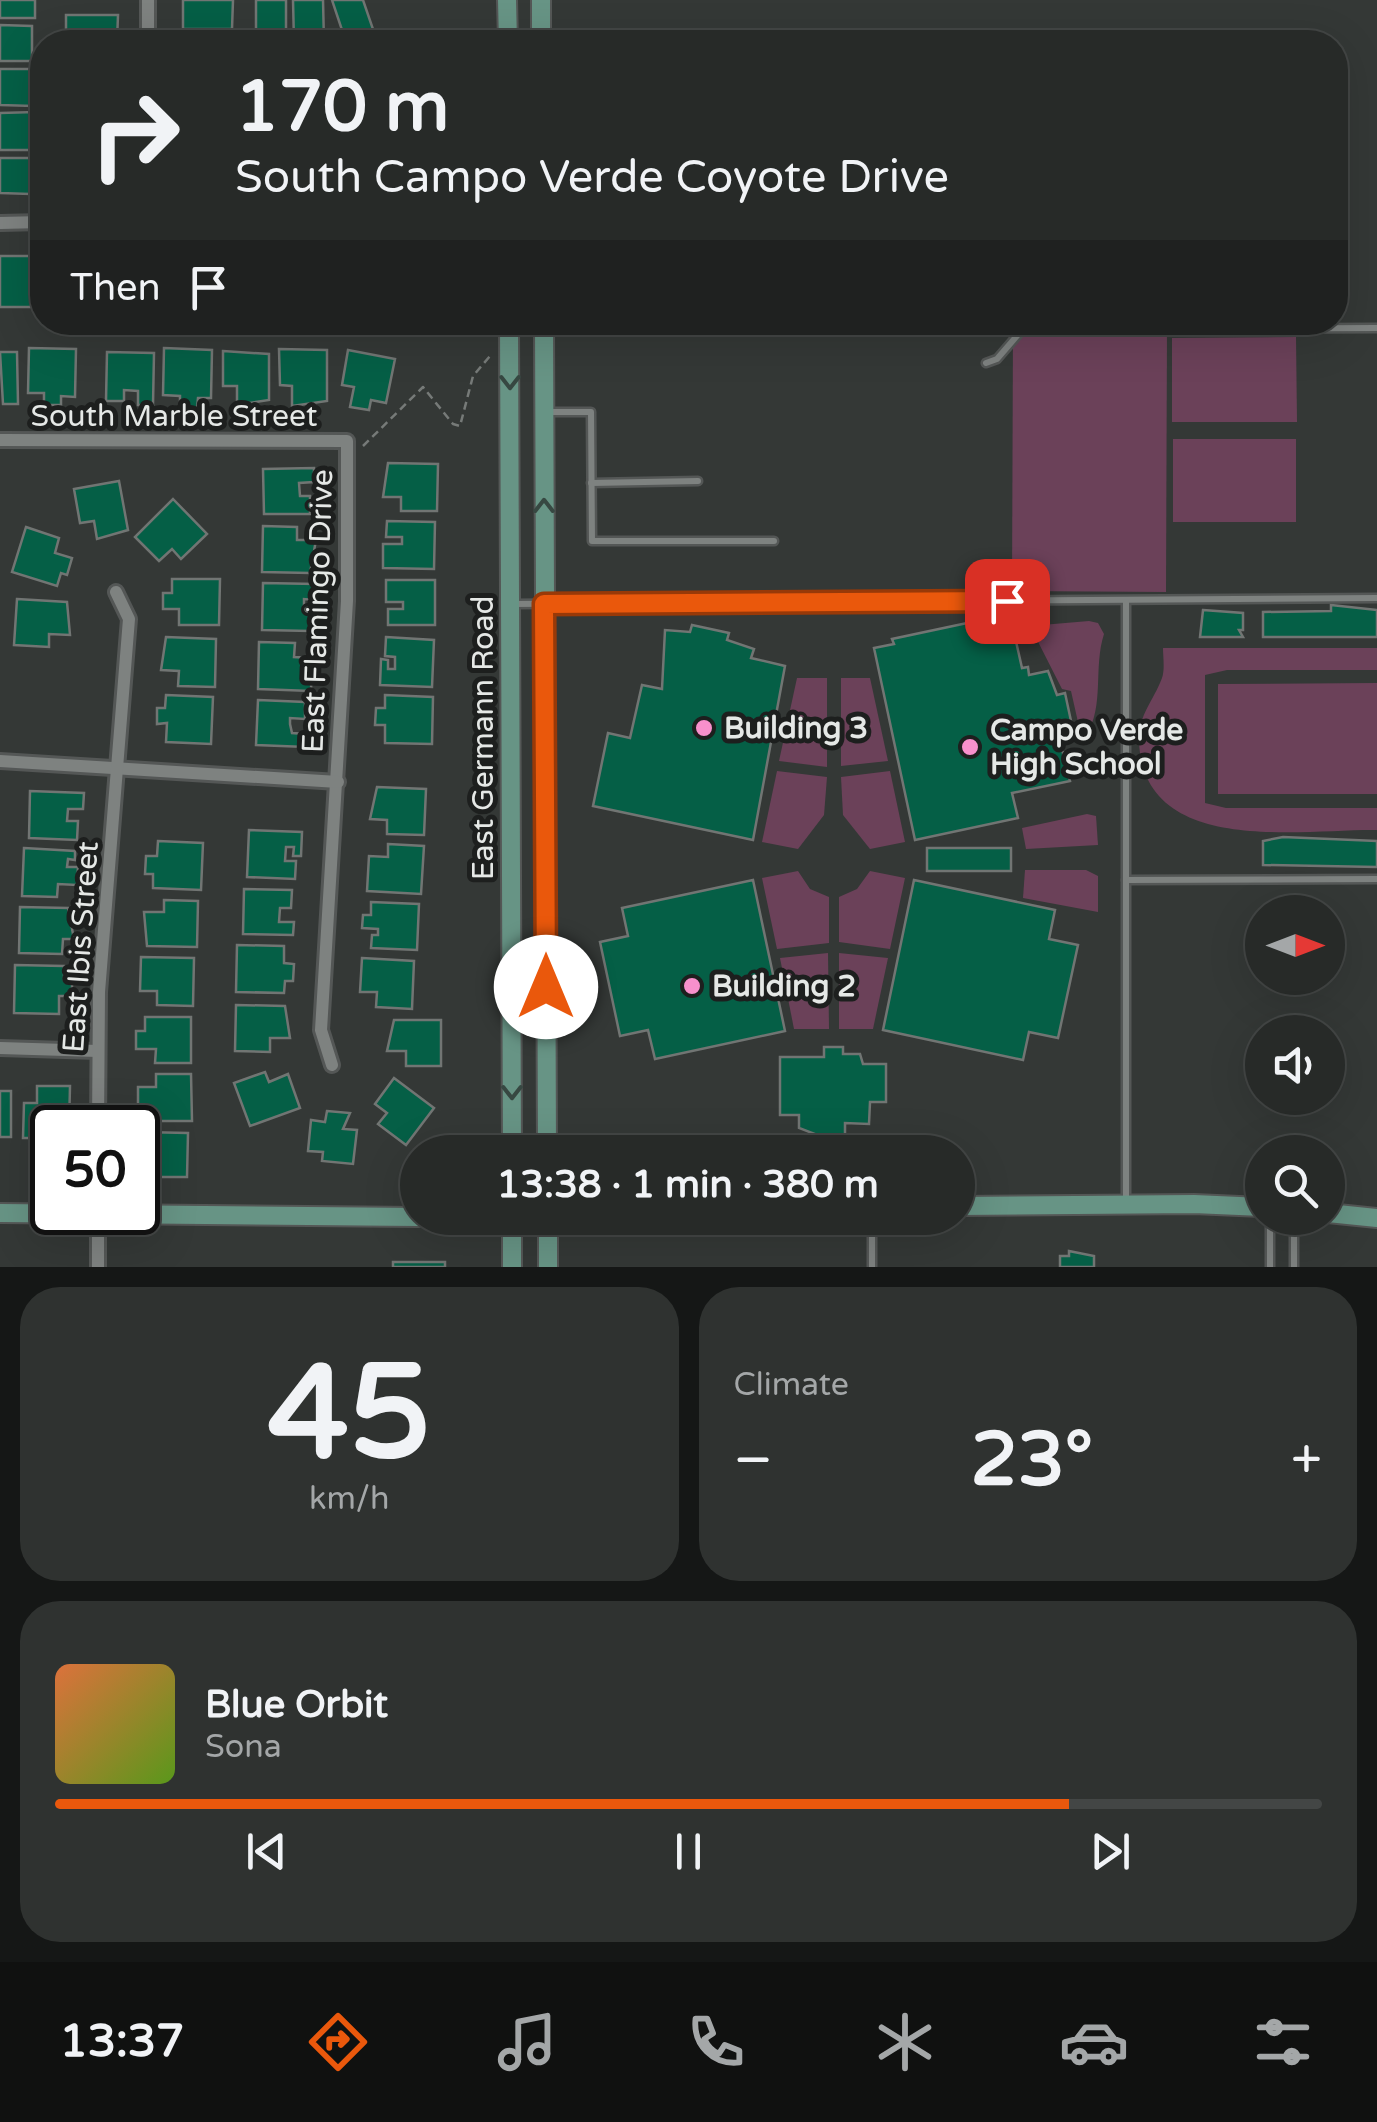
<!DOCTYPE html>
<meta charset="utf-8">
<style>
body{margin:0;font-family:"Varela Round",sans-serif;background:#2f3230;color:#f1f3f6;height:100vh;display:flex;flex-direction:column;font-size:38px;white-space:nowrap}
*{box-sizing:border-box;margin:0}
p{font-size:32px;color:#a4a7a8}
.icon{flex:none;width:55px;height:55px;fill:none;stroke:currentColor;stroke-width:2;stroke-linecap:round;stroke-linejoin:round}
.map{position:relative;height:1267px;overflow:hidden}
.details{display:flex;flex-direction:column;gap:20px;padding:20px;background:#151716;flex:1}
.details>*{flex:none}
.top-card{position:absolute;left:30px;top:30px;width:1318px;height:305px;border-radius:40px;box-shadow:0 10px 40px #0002,0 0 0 2px #434645;background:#272a28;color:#f1f3f6;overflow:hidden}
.needle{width:65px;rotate:90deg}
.controls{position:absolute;left:1245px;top:895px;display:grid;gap:20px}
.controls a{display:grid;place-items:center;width:100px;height:100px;border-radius:50%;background:#272a28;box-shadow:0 10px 40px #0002,0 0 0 2px #434645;font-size:50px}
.speed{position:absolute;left:30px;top:1105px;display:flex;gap:20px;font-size:50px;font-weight:700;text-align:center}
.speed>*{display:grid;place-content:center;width:130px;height:130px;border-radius:50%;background:#272a28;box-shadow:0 10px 40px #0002,0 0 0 2px #434645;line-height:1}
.speed .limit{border:5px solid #111;border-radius:15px;background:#fff;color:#111}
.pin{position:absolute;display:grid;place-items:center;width:85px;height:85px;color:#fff;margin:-42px;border-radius:20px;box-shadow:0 5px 15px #0006}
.me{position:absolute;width:110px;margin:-55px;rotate:0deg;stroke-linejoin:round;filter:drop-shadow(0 0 8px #0008)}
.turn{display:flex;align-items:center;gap:35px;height:210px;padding:0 40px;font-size:45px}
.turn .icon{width:130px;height:130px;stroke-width:2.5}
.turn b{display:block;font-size:70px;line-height:85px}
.then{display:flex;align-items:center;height:95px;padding:0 40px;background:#0003;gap:20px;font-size:38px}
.big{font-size:75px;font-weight:800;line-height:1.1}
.details .widget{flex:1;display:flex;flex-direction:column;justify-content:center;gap:15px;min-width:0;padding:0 35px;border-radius:40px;background:#2f3230}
.details .dial{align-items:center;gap:0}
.dial b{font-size:130px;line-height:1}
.song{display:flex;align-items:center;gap:30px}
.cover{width:120px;height:120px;border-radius:15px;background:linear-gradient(135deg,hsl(20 70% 55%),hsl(90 70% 35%))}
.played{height:10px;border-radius:5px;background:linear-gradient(90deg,#ea580c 80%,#434645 80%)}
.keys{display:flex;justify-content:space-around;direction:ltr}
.heat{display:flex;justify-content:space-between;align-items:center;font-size:55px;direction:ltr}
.details .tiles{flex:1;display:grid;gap:20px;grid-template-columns:1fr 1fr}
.widget:last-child{grid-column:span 2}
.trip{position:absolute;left:400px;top:1135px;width:575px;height:100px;border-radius:50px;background:#272a28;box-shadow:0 10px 40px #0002,0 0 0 2px #434645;font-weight:800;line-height:100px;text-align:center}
.tab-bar{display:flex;height:160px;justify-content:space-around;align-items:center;background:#101110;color:#a4a7a8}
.tab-bar .icon{width:70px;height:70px}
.tab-bar .selected{color:#ea580c}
.tab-bar b{font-size:45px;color:#f1f3f6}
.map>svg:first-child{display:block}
</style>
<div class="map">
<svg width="1377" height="1267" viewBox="0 0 1377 1267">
<rect width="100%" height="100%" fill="#343836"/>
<g fill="#6b4159">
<path d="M1013,327L1167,328L1166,592L1012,591Z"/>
<path d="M1296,337L1297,422H1172V338Z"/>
<rect x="1173" y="439" width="123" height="83"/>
<path d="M1089,621L1098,623L1104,634C1093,668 1105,705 1086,736L1080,731L1071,691L1062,689L1030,626Z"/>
<path d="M1163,648H1377V670H1227L1205,675V803L1226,808H1377V830C1300,829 1144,857 1139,742C1138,715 1153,702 1162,678C1165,670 1163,656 1163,648Z"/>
<path d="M797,678H827V767L779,761Z"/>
<path d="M841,678H870L888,761L841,766Z"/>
<path d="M1377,683V794H1218V684Z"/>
<path d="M777,771L827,777L824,815L798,849L762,842Z"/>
<path d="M890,771L905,842L870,849L843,815L841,777Z"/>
<path d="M1087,814L1096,816L1098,845L1026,849L1022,828Z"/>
<path d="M1025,870H1086L1098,876V912L1023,898Z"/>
<path d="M798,871L810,889L829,897V943L777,949L762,878Z"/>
<path d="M870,871L905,878L890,949L839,942V897L857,889Z"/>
<path d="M828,953L829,1029H794L780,958Z"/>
<path d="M839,953L888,958L873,1029H839Z"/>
</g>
<g fill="#055f46" stroke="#717573" stroke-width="2.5">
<rect x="0" y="0" width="35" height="18"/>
<path d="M183,0H233L232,29H183Z"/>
<rect x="256" y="0" width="30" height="42"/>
<path d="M293,0H323L324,42H294Z"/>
<path d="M332,0H363L376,38L346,42Z"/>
<path d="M66,15H118L117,42H66Z"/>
<path d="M0,25L32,26V61H0Z"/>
<path d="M0,69H34L33,106L0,105Z"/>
<path d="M35,112V150H0V113Z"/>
<path d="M0,158H36V170H30V194L0,193Z"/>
<rect x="0" y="256" width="31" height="51"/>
<path d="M29,348L76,349L75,397L61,396V405H44V393H28Z"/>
<path d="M164,348L212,350L211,398H198L197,409L180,408V396L163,395Z"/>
<path d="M279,349L327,350V401L292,406V386L280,385Z"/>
<path d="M348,350L395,359L386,403L371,400L369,410L350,407L354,387L342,385Z"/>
<path d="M223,351L269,354V400L237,405V386H223Z"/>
<path d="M0,352H17L18,404H3Z"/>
<path d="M107,352L154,353L153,405H138V391L124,390V401H106Z"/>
<path d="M388,463L438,464L437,511H401V497H383Z"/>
<path d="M314,468V482L299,483L300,496H310V514H264L263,469Z"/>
<path d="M119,481L128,530L97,539L94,521L80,523L74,489Z"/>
<path d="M173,499L207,534L181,559L172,549L159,561L135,537Z"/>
<path d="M387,521L435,522L434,569L383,568V544H402V537H386Z"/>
<path d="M263,526L297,527V540H316L310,573L262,572Z"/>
<path d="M26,527L59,538L55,553L72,558L67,575L61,573L57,586L12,572Z"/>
<path d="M172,579H220L219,625H179V609H163V593H172Z"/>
<path d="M386,580H435V625H388V609H403V602H386Z"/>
<path d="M263,583L316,584L315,600L304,599V612H311V631L262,630Z"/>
<path d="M17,599L67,602L70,635L49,634V647L14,645Z"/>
<path d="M1331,605L1377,610V637H1263V612L1331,611Z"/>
<path d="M1203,610L1243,613V630H1239L1243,637H1200Z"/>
<path d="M986,619L992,642L1015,637L1022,668L1028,667L1029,675L1048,671L1057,695L1065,693L1071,721L1063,722L1062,749L1070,781L1012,793L1018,818L915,840L874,648L894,644L892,639Z"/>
<path d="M692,625L729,633L727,640L754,649L751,658L785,666L753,840L593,806L608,733L630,738L642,685L662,689L665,630L690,632Z"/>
<path d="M166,637L216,639L215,687L178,686L179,671L161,670Z"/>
<path d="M386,637L434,640L432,687L380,685L381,659L388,660V669H395V657L385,656Z"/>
<path d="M259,642L295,643L294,657L312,658L311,691L258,689Z"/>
<path d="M166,695L213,697L211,744L166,742L167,723L157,724V708H165Z"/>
<path d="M385,695L433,697L432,744L385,743V725H375L376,708H385Z"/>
<path d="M258,700L305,702V719L290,718V724L292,733L306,734V747L256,745Z"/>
<path d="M377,787L426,789L424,835L387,834V820L370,819Z"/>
<path d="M30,791L84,793L83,809H68L67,821H78L77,840L29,838Z"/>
<path d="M249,830L302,832L301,856H293L294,847H286L285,861H296L295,879L247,877Z"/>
<path d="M1283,837L1377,841V867L1263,865V841Z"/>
<path d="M158,841L203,843L201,890L153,888V874H145L146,856H157Z"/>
<path d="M388,844L424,846L421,894L367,891L369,856L388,857Z"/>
<path d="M24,848L75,851V860L68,859L67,867H78L77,885L58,884L57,897L22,896Z"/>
<rect x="927" y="848" width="84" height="23"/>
<path d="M753,880L785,1031L655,1059L648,1030L620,1036L600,942L628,936L622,908Z"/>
<path d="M914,880L1055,910L1049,939L1078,945L1058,1038L1029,1032L1023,1060L883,1030Z"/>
<path d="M244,889L292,890L291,908H280L279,922H294L293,935L243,934Z"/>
<path d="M164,900L198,901L197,947L147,946L144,912H164Z"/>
<path d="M371,902L419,904L417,950L371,948L372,935H378V929L362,928L363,915H371Z"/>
<path d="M20,907L68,908L74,939H63L62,954L19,953Z"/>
<path d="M237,945L284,946V963L294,964L293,981H285L284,993L236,992Z"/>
<path d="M141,957L194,958L193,1006L157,1005V991H140Z"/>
<path d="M362,958L414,961L412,1009L376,1007L377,992H360Z"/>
<path d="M15,965L64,966V980H72V996H59V1014L14,1013Z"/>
<path d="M236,1005L285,1006L290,1038H270V1052L235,1051Z"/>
<path d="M145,1017H191V1063H155L156,1049H136V1031H145Z"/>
<path d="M394,1020H441V1066H406V1051H387Z"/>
<path d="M824,1047H843V1054H860L863,1064H886V1102H870L869,1124L845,1123V1137L825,1138L799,1128V1115H780V1057H824Z"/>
<path d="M265,1072L269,1082L288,1074L300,1108L250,1126L234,1083Z"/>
<path d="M156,1074H191L192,1121H138V1087H156Z"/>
<path d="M394,1078L434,1108L406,1145L378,1124L387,1113L375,1104Z"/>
<path d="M37,1086H70L69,1128H52V1134H43V1138H23L24,1103H37Z"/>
<rect x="0" y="1091" width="11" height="46"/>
<path d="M327,1111L350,1113L343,1129L357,1130L353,1164L322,1161L323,1152L308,1151L311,1120L325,1122Z"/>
<path d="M141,1132L188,1133L187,1177H138V1164H151V1155H156V1149H141Z"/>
<path d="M1069,1251L1094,1256V1267H1060V1256H1069Z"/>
<rect x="393" y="1262" width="52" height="5"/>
</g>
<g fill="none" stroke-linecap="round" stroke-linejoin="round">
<defs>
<g id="lane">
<path d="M986,363L997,359L1022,330L1377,328"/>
<path d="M549,412H591L592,541H774"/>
<path d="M591,483L698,481"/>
<path d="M511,604L1377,598"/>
<path d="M1126,880L1377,879"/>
<path d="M1126,1201V602"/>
<path d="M872,1218V1267"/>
<path d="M1270,1218V1267"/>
<path d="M1294,1267V1218"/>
</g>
<g id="street">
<path d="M148,0V42"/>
<path d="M0,223L42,222"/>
<path d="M0,440L347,441V601L321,1030L332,1065"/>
<path d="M0,761L338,782"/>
<path d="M0,1048L98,1051"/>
<path d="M98,1128L99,992L129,619L116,592"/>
<path d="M98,1267V1212"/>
</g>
<g id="secondary">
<path d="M507,0L508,42"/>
<path d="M541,0V42"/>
<path d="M509,322L512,1152"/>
<path d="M544,322L547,1152"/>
<path d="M958,1206L1194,1204L1262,1207"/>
<path d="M0,1213L418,1217"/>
<path d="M1328,1213L1377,1218"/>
<path d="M548,1218V1267"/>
<path d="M512,1267V1218"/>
</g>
</defs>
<use href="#lane" stroke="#545756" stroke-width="11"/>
<use href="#street" stroke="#545756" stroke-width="18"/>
<use href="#secondary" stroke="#545756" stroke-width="22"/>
<path stroke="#767a78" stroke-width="2.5" stroke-dasharray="8 5" stroke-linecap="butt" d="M363,446L423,387L453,424L460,426L473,376L490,356"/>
<use href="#lane" stroke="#7e8280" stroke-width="6"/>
<use href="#street" stroke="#7e8280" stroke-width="12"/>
<use href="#secondary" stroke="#679485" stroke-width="18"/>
</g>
<defs><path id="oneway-chevron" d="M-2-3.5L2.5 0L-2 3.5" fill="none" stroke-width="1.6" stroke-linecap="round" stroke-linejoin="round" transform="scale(2.5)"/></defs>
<g stroke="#374842">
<use href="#oneway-chevron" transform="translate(510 382) rotate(90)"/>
<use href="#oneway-chevron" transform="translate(544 506) rotate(-90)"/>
<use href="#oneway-chevron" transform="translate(512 1092) rotate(90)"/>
</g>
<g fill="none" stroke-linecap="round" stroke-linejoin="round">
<defs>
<path id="route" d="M546,987L544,604L1007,601"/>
</defs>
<use href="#route" stroke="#983908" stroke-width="25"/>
<use href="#route" stroke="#ea580c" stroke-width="18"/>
</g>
<g fill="#f890cc" stroke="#1d1f1e" stroke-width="4">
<circle cx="704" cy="728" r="10"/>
<circle cx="970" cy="747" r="10"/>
<circle cx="692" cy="986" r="10"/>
</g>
<g text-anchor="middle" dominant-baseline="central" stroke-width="10" stroke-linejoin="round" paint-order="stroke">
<g font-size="30" fill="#e5e8e6" stroke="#1d1f1e">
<text x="174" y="416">South Marble Street</text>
<text transform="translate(318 611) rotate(-88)">East Flamingo Drive</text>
<text transform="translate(483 738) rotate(-90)">East Germann Road</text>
<text transform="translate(81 947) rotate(-86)">East Ibis Street</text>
</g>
<g font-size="30" font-weight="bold" fill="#e5e8e6" stroke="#1d1f1e" text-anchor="start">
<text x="724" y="728">Building 3</text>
<text x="990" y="730">Campo Verde<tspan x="990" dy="34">High School</tspan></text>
<text x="712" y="986">Building 2</text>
</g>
</g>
</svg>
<div class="controls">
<a><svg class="needle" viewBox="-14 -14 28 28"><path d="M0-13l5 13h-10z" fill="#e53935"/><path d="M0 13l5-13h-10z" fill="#a4a7a8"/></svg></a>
<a><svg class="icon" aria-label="sound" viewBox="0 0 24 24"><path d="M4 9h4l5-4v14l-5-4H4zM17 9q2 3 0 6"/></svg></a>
<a><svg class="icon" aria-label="search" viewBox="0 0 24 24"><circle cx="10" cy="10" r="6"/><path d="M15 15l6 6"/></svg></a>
</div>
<div class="speed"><div class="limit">50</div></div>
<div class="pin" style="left:1007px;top:601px;background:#d93025"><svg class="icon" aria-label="arrive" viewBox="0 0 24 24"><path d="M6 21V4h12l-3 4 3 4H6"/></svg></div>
<svg class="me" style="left:546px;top:987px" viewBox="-20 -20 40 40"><circle r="19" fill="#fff"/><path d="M0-13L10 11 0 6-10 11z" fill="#ea580c"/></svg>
<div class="trip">13:38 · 1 min · 380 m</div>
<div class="top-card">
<div class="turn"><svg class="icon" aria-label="right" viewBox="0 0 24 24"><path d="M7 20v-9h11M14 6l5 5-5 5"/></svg><div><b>170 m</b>South Campo Verde Coyote Drive</div></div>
<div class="then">Then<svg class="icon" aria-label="arrive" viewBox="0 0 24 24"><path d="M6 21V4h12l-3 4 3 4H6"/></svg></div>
</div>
</div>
<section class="details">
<div class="tiles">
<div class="widget dial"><b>45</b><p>km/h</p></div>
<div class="widget"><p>Climate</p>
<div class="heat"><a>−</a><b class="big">23°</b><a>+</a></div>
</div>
<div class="widget">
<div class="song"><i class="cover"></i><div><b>Blue Orbit</b><p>Sona</p></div></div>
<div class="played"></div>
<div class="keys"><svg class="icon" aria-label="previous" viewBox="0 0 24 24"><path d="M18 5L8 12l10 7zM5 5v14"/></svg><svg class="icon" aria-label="pause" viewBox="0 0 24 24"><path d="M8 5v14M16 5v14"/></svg><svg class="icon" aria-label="next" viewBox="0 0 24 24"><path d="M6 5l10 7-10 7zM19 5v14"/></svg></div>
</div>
</div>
</section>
<nav class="tab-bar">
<b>13:37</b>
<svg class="icon selected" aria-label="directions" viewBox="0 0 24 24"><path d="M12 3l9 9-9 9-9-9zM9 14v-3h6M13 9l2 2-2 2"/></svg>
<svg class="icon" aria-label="music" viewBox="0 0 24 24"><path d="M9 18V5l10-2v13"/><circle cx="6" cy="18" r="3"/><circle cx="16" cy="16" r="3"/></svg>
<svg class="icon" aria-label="phone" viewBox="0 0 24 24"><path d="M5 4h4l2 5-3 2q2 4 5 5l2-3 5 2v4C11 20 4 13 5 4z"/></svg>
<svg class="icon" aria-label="climate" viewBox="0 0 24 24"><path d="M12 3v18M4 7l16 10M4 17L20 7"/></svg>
<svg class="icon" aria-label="car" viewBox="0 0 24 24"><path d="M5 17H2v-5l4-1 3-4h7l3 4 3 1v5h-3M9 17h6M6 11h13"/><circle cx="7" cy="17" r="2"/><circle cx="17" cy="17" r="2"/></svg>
<svg class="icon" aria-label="filters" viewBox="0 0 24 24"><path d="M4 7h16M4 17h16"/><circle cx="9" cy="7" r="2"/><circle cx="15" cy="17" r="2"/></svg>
</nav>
